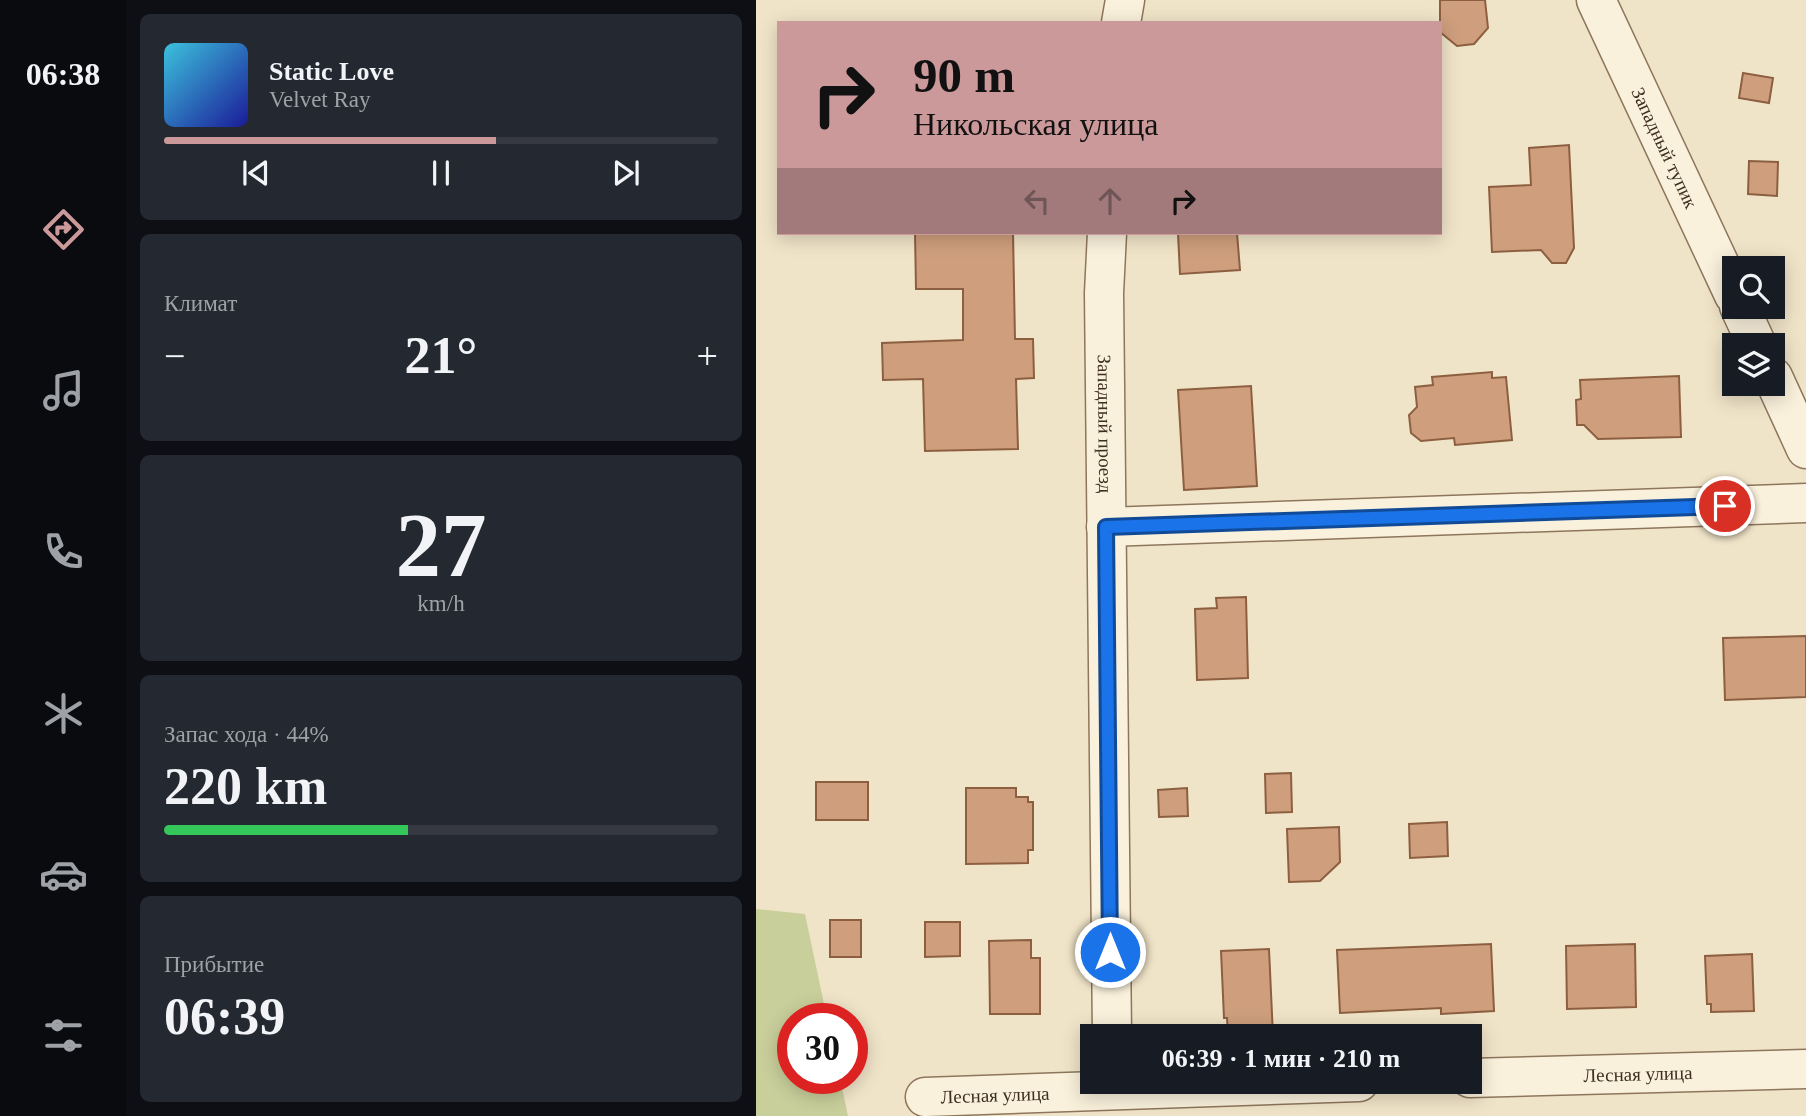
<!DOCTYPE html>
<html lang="ru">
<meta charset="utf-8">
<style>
body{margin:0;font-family:"Times New Roman",serif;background:#242831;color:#f1f3f6;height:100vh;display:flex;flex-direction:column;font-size:26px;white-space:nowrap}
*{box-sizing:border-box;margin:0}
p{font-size:23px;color:#9ea1a6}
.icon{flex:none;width:38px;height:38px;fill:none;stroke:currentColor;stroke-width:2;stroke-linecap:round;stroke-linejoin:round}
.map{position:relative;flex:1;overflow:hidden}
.details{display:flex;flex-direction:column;gap:14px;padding:14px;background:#0d0f14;width:630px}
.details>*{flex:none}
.top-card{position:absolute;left:21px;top:21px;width:665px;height:214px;border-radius:0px;box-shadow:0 4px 18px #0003;background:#cc999b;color:#111;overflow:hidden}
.tools{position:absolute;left:966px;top:256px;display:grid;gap:14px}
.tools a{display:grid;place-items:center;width:63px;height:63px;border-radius:0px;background:#171b24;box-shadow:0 4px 18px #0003;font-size:35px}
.speed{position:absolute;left:21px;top:1003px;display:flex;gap:14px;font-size:35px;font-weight:700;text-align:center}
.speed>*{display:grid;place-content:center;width:91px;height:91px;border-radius:50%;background:#171b24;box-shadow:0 4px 18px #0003;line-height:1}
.speed .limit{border:10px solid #d22;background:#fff;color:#111}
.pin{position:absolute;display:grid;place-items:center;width:60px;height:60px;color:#fff;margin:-30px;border:4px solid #fff;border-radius:50%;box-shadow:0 2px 7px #0007}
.me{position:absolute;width:77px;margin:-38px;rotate:0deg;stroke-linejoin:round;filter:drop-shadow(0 0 5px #0008)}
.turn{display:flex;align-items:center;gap:24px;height:147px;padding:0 21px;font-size:32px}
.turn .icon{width:91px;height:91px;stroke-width:2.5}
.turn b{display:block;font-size:49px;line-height:60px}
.lanes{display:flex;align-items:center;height:66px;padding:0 21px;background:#0003;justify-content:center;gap:35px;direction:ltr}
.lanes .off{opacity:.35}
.big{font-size:52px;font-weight:600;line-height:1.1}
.details .card{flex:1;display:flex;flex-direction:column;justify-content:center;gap:10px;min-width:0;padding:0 24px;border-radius:10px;background:#242831}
.details .dial{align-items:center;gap:0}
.dial b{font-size:91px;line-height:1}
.song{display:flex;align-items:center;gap:21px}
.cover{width:84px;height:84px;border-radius:10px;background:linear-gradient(135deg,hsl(190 70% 55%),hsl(240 70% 35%))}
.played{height:7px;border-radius:4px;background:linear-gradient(90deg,#cc999b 60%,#363941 60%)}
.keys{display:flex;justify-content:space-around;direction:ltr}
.heat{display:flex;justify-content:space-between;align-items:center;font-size:38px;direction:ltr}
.charge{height:10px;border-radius:5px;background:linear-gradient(90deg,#34c759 44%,#363941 0)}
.trip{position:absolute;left:324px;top:1024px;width:402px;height:70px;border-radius:0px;background:#171b24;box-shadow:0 4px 18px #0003;font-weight:600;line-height:70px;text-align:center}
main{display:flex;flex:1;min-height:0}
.tab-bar{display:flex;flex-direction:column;width:126px;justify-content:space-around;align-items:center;background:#090b0e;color:#9ea1a6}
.tab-bar .icon{width:49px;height:49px}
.tab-bar .selected{color:#cc999b}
.tab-bar b{font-size:32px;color:#f1f3f6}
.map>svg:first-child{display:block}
</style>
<main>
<nav class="tab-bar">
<b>06:38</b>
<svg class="icon selected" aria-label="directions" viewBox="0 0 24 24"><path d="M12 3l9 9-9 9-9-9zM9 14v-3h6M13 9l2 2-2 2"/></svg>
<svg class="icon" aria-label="music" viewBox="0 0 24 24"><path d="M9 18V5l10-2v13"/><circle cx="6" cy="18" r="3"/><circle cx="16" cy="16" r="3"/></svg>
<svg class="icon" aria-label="phone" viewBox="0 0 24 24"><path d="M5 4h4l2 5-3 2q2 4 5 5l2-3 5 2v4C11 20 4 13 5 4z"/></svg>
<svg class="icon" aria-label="climate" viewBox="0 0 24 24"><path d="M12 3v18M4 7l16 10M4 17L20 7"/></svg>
<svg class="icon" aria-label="car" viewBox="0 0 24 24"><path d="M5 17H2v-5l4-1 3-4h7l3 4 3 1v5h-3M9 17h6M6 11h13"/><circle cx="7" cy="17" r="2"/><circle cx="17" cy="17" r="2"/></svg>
<svg class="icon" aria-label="filters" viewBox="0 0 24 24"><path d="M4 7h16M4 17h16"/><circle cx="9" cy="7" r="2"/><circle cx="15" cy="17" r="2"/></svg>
</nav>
<section class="details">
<div class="card">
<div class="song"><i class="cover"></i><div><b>Static Love</b><p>Velvet Ray</p></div></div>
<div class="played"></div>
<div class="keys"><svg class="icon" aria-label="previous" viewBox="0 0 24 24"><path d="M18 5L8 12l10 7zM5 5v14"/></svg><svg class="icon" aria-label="pause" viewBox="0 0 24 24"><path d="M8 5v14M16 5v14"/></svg><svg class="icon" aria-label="next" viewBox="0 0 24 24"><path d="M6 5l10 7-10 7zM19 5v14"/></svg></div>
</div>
<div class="card"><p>Климат</p>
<div class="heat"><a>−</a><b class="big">21°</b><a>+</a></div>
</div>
<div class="card dial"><b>27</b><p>km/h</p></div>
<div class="card"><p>Запас хода · 44%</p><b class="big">220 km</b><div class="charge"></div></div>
<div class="card"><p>Прибытие</p><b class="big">06:39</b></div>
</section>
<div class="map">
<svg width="1050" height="1116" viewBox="0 0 1050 1116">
<rect width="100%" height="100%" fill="#f0e4c8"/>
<path fill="#c9cf9b" d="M0,909L49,914L71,1018H37V1078H84L92,1116H0Z"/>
<g fill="#cf9f7d" stroke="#8d5f41" stroke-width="2">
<path d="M684,0H729L732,28L718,44L701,46L684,32Z"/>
<path d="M987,73L1017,78L1013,103L983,98Z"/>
<path d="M813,145L818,248L810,263H796L785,250L736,252L733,187L775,185L773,148Z"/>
<path d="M993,161L1022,162L1021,196L992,194Z"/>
<path d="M159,233H257L259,339H277L278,378L260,379L262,449L169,451L167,379L127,380L126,343L207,340V289H160Z"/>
<path d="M422,233H481L484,270L424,274Z"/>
<path d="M736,372V378L750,377L756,440L699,445L698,438L665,441L655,433L653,415L661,407L659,387L677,385L676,377Z"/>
<path d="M923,376L925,437L842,439L828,425H821L820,400L825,399L824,380Z"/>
<path d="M495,386L501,486L428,490L422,390Z"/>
<path d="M490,597L492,678L441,680L439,609L461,608L460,598Z"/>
<path d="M1050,636V697L969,700L967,638Z"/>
<path d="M535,773L536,812L510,813L509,774Z"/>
<rect x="60" y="782" width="52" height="38"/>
<path d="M210,788H260V797H272V802H277V850H272V863L210,864Z"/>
<path d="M431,788L432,816L403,817L402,790Z"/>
<path d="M691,822L692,856L654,858L653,824Z"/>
<path d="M583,827L584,862L564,881L533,882L531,829Z"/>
<rect x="74" y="920" width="31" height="37"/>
<path d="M169,922H204V956L169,957Z"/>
<path d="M275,940V958H284V1014H234L233,941Z"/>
<path d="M735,944L738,1011L685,1014V1008L584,1013L581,950Z"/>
<path d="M879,944L880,1007L811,1009L810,946Z"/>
<path d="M513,949L517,1036H472L471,1018H468L465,951Z"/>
<path d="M996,954L998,1011L955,1012V1004H951L949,956Z"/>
</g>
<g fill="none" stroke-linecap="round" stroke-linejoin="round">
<defs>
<g id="minor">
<path id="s1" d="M840,0L978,295"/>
<path d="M365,23L369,0"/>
<path id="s2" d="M351,233L348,293L356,1036"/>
<path d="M983,306L1001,345"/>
<path d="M1017,377L1050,449"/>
<path d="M350,527L1050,503"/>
<path id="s3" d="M714,1078L1050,1069"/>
<path id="s4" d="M169,1097L603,1082"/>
</g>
</defs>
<use href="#minor" stroke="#8d765c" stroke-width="41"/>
<use href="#minor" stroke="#faf1dc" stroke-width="38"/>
</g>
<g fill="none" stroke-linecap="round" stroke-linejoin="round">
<defs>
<path id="route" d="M354,952L350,527L969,506"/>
</defs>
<use href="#route" stroke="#114b97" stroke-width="18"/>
<use href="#route" stroke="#1a73e8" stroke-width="12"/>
</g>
<g text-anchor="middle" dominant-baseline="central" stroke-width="5" stroke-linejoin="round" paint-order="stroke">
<g font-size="19" fill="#3d2e20" stroke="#f7eed8">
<text stroke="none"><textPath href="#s1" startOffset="163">Западный тупик</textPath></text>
<text stroke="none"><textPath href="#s2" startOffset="191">Западный проезд</textPath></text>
<text stroke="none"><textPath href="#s3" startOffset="168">Лесная улица</textPath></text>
<text stroke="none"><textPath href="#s4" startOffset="70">Лесная улица</textPath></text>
</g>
</g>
</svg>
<div class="tools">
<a><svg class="icon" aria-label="search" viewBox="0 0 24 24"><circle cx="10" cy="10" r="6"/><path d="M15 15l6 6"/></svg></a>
<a><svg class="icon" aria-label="layers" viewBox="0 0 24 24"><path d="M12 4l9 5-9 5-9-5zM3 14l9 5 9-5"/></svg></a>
</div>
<div class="speed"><div class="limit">30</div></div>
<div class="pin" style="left:969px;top:506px;background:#d93025"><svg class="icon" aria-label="arrive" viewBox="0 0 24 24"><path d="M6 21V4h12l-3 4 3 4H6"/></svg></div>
<svg class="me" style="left:354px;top:952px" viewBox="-20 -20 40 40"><circle r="17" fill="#1a73e8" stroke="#fff" stroke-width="3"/><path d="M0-11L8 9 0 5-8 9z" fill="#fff"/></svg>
<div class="trip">06:39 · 1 мин · 210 m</div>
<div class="top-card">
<div class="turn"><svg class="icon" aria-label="right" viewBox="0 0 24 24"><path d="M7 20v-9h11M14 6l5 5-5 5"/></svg><div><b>90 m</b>Никольская улица</div></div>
<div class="lanes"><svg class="icon off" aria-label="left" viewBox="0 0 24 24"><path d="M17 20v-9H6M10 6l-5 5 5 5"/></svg><svg class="icon off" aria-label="ahead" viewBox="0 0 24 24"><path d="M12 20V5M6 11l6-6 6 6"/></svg><svg class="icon" aria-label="right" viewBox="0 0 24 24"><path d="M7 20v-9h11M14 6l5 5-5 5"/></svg></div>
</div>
</div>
</main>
